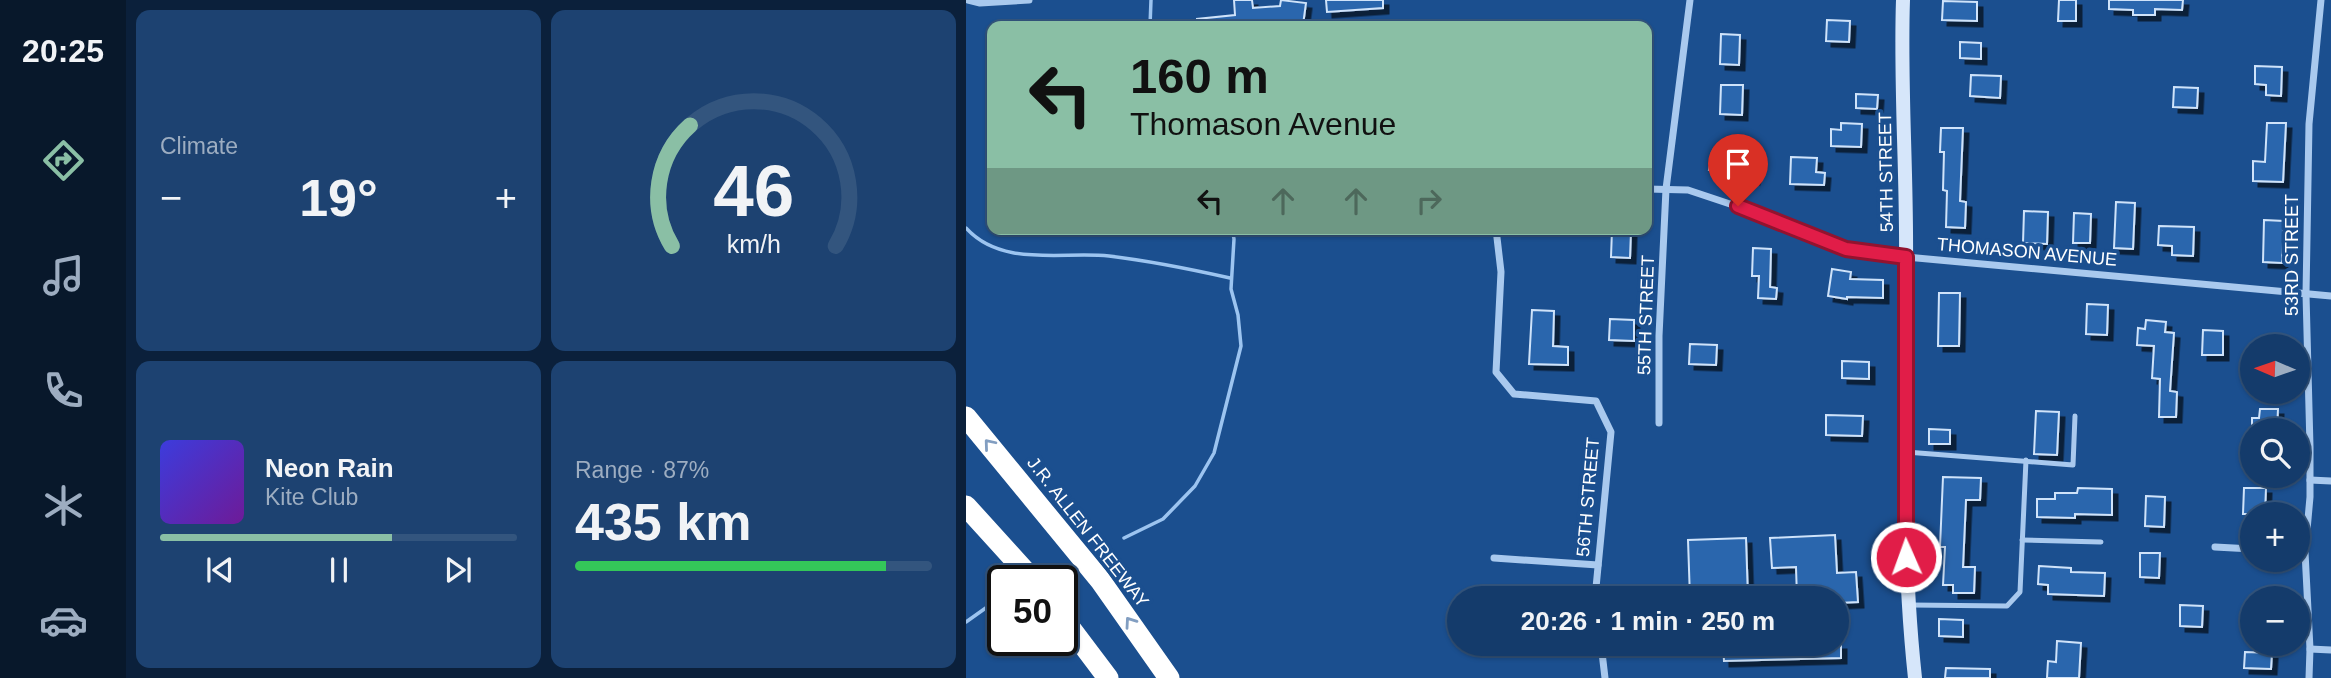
<!DOCTYPE html>
<meta charset="utf-8">
<style>
body{margin:0;font-family:Arial,sans-serif;background:#1d4271;color:#f1f3f6;height:100vh;display:flex;flex-direction:column;font-size:26px;white-space:nowrap}
*{box-sizing:border-box;margin:0}
p{font-size:23px;color:#9dadc1}
.icon{flex:none;width:38px;height:38px;fill:none;stroke:currentColor;stroke-width:2;stroke-linecap:round;stroke-linejoin:round}
.map{position:relative;flex:1;overflow:hidden}
.panel{display:flex;flex-direction:column;gap:10px;padding:10px;background:#0b203b;width:840px}
.panel>*{flex:none}
.top-card{position:absolute;left:21px;top:21px;width:665px;height:214px;border-radius:14px;box-shadow:0 2px 5px #0004,0 0 0 2px #33557e;background:#8abfa5;color:#111;overflow:hidden}
.needle{width:46px;rotate:272deg}
.controls{position:absolute;left:1274px;top:334px;display:grid;gap:14px}
.controls a{display:grid;place-items:center;width:70px;height:70px;border-radius:50%;background:#143b6b;box-shadow:0 2px 5px #0004,0 0 0 2px #33557e;font-size:35px}
.speed{position:absolute;left:21px;top:565px;display:flex;gap:14px;font-size:35px;font-weight:700;text-align:center}
.speed>*{display:grid;place-content:center;width:91px;height:91px;border-radius:50%;background:#143b6b;box-shadow:0 2px 5px #0004,0 0 0 2px #33557e;line-height:1}
.speed .limit{border:4px solid #111;border-radius:10px;background:#fff;color:#111}
.pin{position:absolute;display:grid;place-items:center;width:60px;height:60px;color:#fff;margin:-72px -30px;border-radius:50% 50% 50% 0;rotate:-45deg;box-shadow:0 0 7px #0007}
.pin .icon{rotate:45deg}
.me{position:absolute;width:77px;margin:-38px;rotate:358deg;stroke-linejoin:round;filter:drop-shadow(0 0 5px #0008)}
.turn{display:flex;align-items:center;gap:24px;height:147px;padding:0 28px;font-size:32px}
.turn .icon{width:91px;height:91px;stroke-width:2.5}
.turn b{display:block;font-size:49px;line-height:60px}
.lanes{display:flex;align-items:center;height:66px;padding:0 28px;background:#0003;justify-content:center;gap:35px;direction:ltr}
.lanes .off{opacity:.35}
.big{font-size:52px;font-weight:600;line-height:1.1}
.panel .tile{flex:1;display:flex;flex-direction:column;justify-content:center;gap:10px;min-width:0;padding:0 24px;border-radius:14px;background:#1d4271}
.panel .dial{align-items:center;gap:0}
.dial svg{height:182px;overflow:visible;fill:none;stroke:#33557e;stroke-width:7;stroke-linecap:round;text-anchor:middle}
.dial text{fill:#f1f3f6;stroke:none}
.song{display:flex;align-items:center;gap:21px}
.cover{width:84px;height:84px;border-radius:10px;background:linear-gradient(135deg,hsl(240 70% 55%),hsl(280 70% 35%))}
.played{height:7px;border-radius:4px;background:linear-gradient(90deg,#8abfa5 65%,#33557e 65%)}
.keys{display:flex;justify-content:space-around;direction:ltr}
.heat{display:flex;justify-content:space-between;align-items:center;font-size:38px;direction:ltr}
.charge{height:10px;border-radius:5px;background:linear-gradient(90deg,#34c759 87%,#33557e 0)}
.panel .tiles{flex:1;display:grid;gap:10px;grid-template-columns:repeat(2,1fr)}
.trip{position:absolute;left:481px;top:586px;width:402px;height:70px;border-radius:35px;background:#143b6b;box-shadow:0 2px 5px #0004,0 0 0 2px #33557e;font-weight:600;line-height:70px;text-align:center}
main{display:flex;flex:1;min-height:0}
.dock{display:flex;flex-direction:column;width:126px;justify-content:space-around;align-items:center;background:#08182b;color:#9dadc1}
.dock .icon{width:49px;height:49px}
.dock .on{color:#8abfa5}
.dock b{font-size:32px;color:#f1f3f6}
.map>svg:first-child{display:block}
</style>
<main>
<nav class="dock">
<b>20:25</b>
<svg class="icon on" aria-label="directions" viewBox="0 0 24 24"><path d="M12 3l9 9-9 9-9-9zM9 14v-3h6M13 9l2 2-2 2"/></svg>
<svg class="icon" aria-label="music" viewBox="0 0 24 24"><path d="M9 18V5l10-2v13"/><circle cx="6" cy="18" r="3"/><circle cx="16" cy="16" r="3"/></svg>
<svg class="icon" aria-label="phone" viewBox="0 0 24 24"><path d="M5 4h4l2 5-3 2q2 4 5 5l2-3 5 2v4C11 20 4 13 5 4z"/></svg>
<svg class="icon" aria-label="climate" viewBox="0 0 24 24"><path d="M12 3v18M4 7l16 10M4 17L20 7"/></svg>
<svg class="icon" aria-label="car" viewBox="0 0 24 24"><path d="M5 17H2v-5l4-1 3-4h7l3 4 3 1v5h-3M9 17h6M6 11h13"/><circle cx="7" cy="17" r="2"/><circle cx="17" cy="17" r="2"/></svg>
</nav>
<section class="panel">
<div class="tiles">
<div class="tile"><p>Climate</p>
<div class="heat"><a>−</a><b class="big">19°</b><a>+</a></div>
</div>
<div class="tile dial"><svg viewBox="0 0 100 80">
<path d="M14 69A42 42 0 1 1 86 69"/>
<path d="M14 69A42 42 0 0 1 22 16" stroke="#8abfa5"/>
<text x="50" y="56" font-size="32" font-weight="700">46</text>
<text x="50" y="72" font-size="11">km/h</text>
</svg></div>
<div class="tile">
<div class="song"><i class="cover"></i><div><b>Neon Rain</b><p>Kite Club</p></div></div>
<div class="played"></div>
<div class="keys"><svg class="icon" aria-label="previous" viewBox="0 0 24 24"><path d="M18 5L8 12l10 7zM5 5v14"/></svg><svg class="icon" aria-label="pause" viewBox="0 0 24 24"><path d="M8 5v14M16 5v14"/></svg><svg class="icon" aria-label="next" viewBox="0 0 24 24"><path d="M6 5l10 7-10 7zM19 5v14"/></svg></div>
</div>
<div class="tile"><p>Range · 87%</p><b class="big">435 km</b><div class="charge"></div></div>
</div>
</section>
<div class="map">
<svg width="1365" height="678" viewBox="0 0 1365 678">
<defs>
<filter id="shadow"><feDropShadow dx="5.5" dy="5.5" stdDeviation="0" flood-color="#0009"/></filter>
</defs>
<rect width="100%" height="100%" fill="#1b4f8f"/>
<g fill="none" stroke-linecap="round" stroke-linejoin="round">
<g stroke="#9cc4f0" stroke-width="3.5">
<path d="M184,26L185,0"/>
<path d="M0,228C36,268 97,251 143,256C184,261 224,269 264,278"/>
<path d="M158,538L197,519L229,486L248,453L275,346L272,315L265,289L268,239L266,229"/>
<path d="M0,622L31,600"/>
</g>
</g>
<g fill="#2a66ad" stroke="#cfe3fa" stroke-width="2" filter="url(#shadow)">
<path d="M268,0H286L287,8L314,6L315,0L340,3L337,25L302,21V26H231V19L269,15Z"/>
<path d="M360,0H417V8L361,12Z"/>
<path d="M1093,0H1110V21H1092Z"/>
<path d="M1143,0H1217L1216,10L1189,9V15H1167V10L1143,9Z"/>
<path d="M977,1L1011,2V21L976,20Z"/>
<path d="M861,20L884,21L883,42L860,41Z"/>
<path d="M755,34L774,35L773,65L754,64Z"/>
<path d="M994,42L1015,43V59L994,58Z"/>
<path d="M1289,66L1316,67L1315,96L1300,95V85L1289,84Z"/>
<path d="M1005,75L1035,76L1034,98L1004,96Z"/>
<path d="M755,85H777L776,115L754,114Z"/>
<path d="M1208,87L1232,88L1231,108L1207,107Z"/>
<path d="M890,94L912,95L911,109L890,108Z"/>
<path d="M875,123L896,124L895,147L865,146V129L875,130Z"/>
<path d="M1301,123H1320L1317,182L1287,181V161L1299,162Z"/>
<path d="M975,128H997L994,201L1000,202L999,228L980,227L981,191L977,190L978,152H974Z"/>
<path d="M747,150L792,159L788,179L743,170Z"/>
<path d="M825,157L851,158L850,172L859,173L858,185L824,184Z"/>
<path d="M1150,202L1169,203L1167,249L1148,248Z"/>
<path d="M1058,211L1082,212L1081,244L1057,243Z"/>
<path d="M1108,213L1125,214L1124,243H1107Z"/>
<path d="M1298,220L1318,221L1316,263L1297,262Z"/>
<path d="M1193,226L1228,227L1227,256L1206,255V246L1192,245Z"/>
<path d="M646,230L665,231L664,258L645,257Z"/>
<path d="M787,248L805,249L804,287L811,288L810,299L792,298L793,276H786Z"/>
<path d="M866,269L885,272L884,279L917,280V298L881,297V299L862,296Z"/>
<path d="M973,293H994L993,346H972Z"/>
<path d="M1121,304L1142,305L1141,335L1120,334Z"/>
<path d="M566,310L588,311L587,346L602,347V365L563,364Z"/>
<path d="M644,319L668,320V341L643,340Z"/>
<path d="M1180,320L1200,322L1199,332L1208,333L1204,391L1211,392L1210,417H1193L1194,379L1186,378L1188,346L1171,345L1172,328L1179,329Z"/>
<path d="M1237,330L1257,331V355H1236Z"/>
<path d="M724,344L751,345L750,365L723,364Z"/>
<path d="M876,361L903,362V379L876,378Z"/>
<path d="M1294,409H1312L1311,430H1286V418H1293Z"/>
<path d="M1070,411L1093,412L1091,455L1068,454Z"/>
<path d="M860,415L897,416L896,436L860,435Z"/>
<path d="M963,429L984,430V444H963Z"/>
<path d="M977,477L1015,478L1014,500H1000L997,567H1009L1008,593H987V585H977L979,547H974Z"/>
<path d="M1112,488L1146,489V515L1109,514V518L1071,517V499H1089V493H1111Z"/>
<path d="M1278,488H1300L1299,514H1277Z"/>
<path d="M1180,496L1199,497L1198,527L1179,526Z"/>
<path d="M869,535L871,573L890,572L892,602L872,603V598H831L830,567L806,568L804,538Z"/>
<path d="M780,538L782,598H724L722,540Z"/>
<path d="M1174,553H1194L1193,578L1174,577Z"/>
<path d="M1073,566L1105,568V572L1139,573L1138,596L1082,594V585L1072,584Z"/>
<path d="M1214,605L1237,606L1236,627L1214,626Z"/>
<path d="M973,619L997,620V637L973,636Z"/>
<path d="M1091,641L1115,643L1113,678H1081L1082,661L1090,662Z"/>
<path d="M757,644H875V658L758,661Z"/>
<path d="M1279,652L1306,653L1305,669L1278,668Z"/>
<path d="M980,668L1024,669V678H979Z"/>
</g>
<g fill="none" stroke-linecap="round" stroke-linejoin="round">
<g stroke="#a9c9ee" stroke-width="5">
<path d="M940,452L1107,465L1109,416"/>
<path d="M1056,540L1135,542"/>
<path d="M945,605L1041,606L1054,592L1060,460"/>
</g>
<g stroke="#a9c9ee" stroke-width="7">
<path d="M2,0L14,3L63,0"/>
<path d="M681,189L722,190L797,215L880,249L940,257L1365,296"/>
<path d="M530,229L535,272L530,372L548,394L630,401L645,432L629,598"/>
<path d="M693,423V336L700,189L724,0"/>
<path d="M1344,480L1365,481"/>
<path d="M1249,547L1286,549"/>
<path d="M528,558L632,565"/>
<path d="M635,644L639,678"/>
<path d="M1344,649L1365,650"/>
<path d="M1343,678L1344,649L1339,552L1344,497V447L1340,294L1343,124L1355,0"/>
</g>
<path stroke="#d6e6fa" stroke-width="14" d="M937,0C934,86 941,173 940,260C940,399 934,539 949,678"/>
<g stroke="#fff" stroke-width="21">
<path d="M0,417L134,580L203,678"/>
<path d="M0,506L68,581"/>
<path d="M96,617L142,678"/>
</g>
</g>
<defs><path id="oneway-chevron" d="M-2-3.5L2.5 0L-2 3.5" fill="none" stroke-width="1.6" stroke-linecap="round" stroke-linejoin="round" transform="scale(1.75)"/></defs>
<g stroke="#829ec1">
<use href="#oneway-chevron" transform="translate(23 444) rotate(-130)"/>
<use href="#oneway-chevron" transform="translate(164 622) rotate(-125)"/>
</g>
<g fill="none" stroke-linecap="round" stroke-linejoin="round">
<defs>
<path id="route" d="M772,206L880,249L940,257V557"/>
</defs>
<use href="#route" stroke="#92132f" stroke-width="18"/>
<use href="#route" stroke="#e11d48" stroke-width="12"/>
</g>
<g text-anchor="middle" dominant-baseline="central" stroke-width="7" stroke-linejoin="round" paint-order="stroke">
<g font-size="18" fill="#fff" stroke="#1b4f8f">
<text transform="translate(920 172) rotate(-91)">54TH STREET</text>
<text transform="translate(1061 252) rotate(5)">THOMASON AVENUE</text>
<text transform="translate(1326 255) rotate(-90)">53RD STREET</text>
<text transform="translate(680 315) rotate(-88)">55TH STREET</text>
<text transform="translate(622 497) rotate(-85)">56TH STREET</text>
<text transform="translate(122 532) rotate(52)">J.R. ALLEN FREEWAY</text>
</g>
</g>
</svg>
<div class="controls">
<a><svg class="needle" viewBox="-14 -14 28 28"><path d="M0-13l5 13h-10z" fill="#e53935"/><path d="M0 13l5-13h-10z" fill="#9dadc1"/></svg></a>
<a><svg class="icon" aria-label="search" viewBox="0 0 24 24"><circle cx="10" cy="10" r="6"/><path d="M15 15l6 6"/></svg></a>
<a>+</a>
<a>−</a>
</div>
<div class="speed"><div class="limit">50</div></div>
<div class="pin" style="left:772px;top:206px;background:#d93025"><svg class="icon" aria-label="arrive" viewBox="0 0 24 24"><path d="M6 21V4h12l-3 4 3 4H6"/></svg></div>
<svg class="me" style="left:940px;top:557px" viewBox="-20 -20 40 40"><circle r="17" fill="#e11d48" stroke="#fff" stroke-width="3"/><path d="M0-11L8 9 0 5-8 9z" fill="#fff"/></svg>
<div class="trip">20:26 · 1 min · 250 m</div>
<div class="top-card">
<div class="turn"><svg class="icon" aria-label="left" viewBox="0 0 24 24"><path d="M17 20v-9H6M10 6l-5 5 5 5"/></svg><div><b>160 m</b>Thomason Avenue</div></div>
<div class="lanes"><svg class="icon" aria-label="left" viewBox="0 0 24 24"><path d="M17 20v-9H6M10 6l-5 5 5 5"/></svg><svg class="icon off" aria-label="ahead" viewBox="0 0 24 24"><path d="M12 20V5M6 11l6-6 6 6"/></svg><svg class="icon off" aria-label="ahead" viewBox="0 0 24 24"><path d="M12 20V5M6 11l6-6 6 6"/></svg><svg class="icon off" aria-label="right" viewBox="0 0 24 24"><path d="M7 20v-9h11M14 6l5 5-5 5"/></svg></div>
</div>
</div>
</main>
